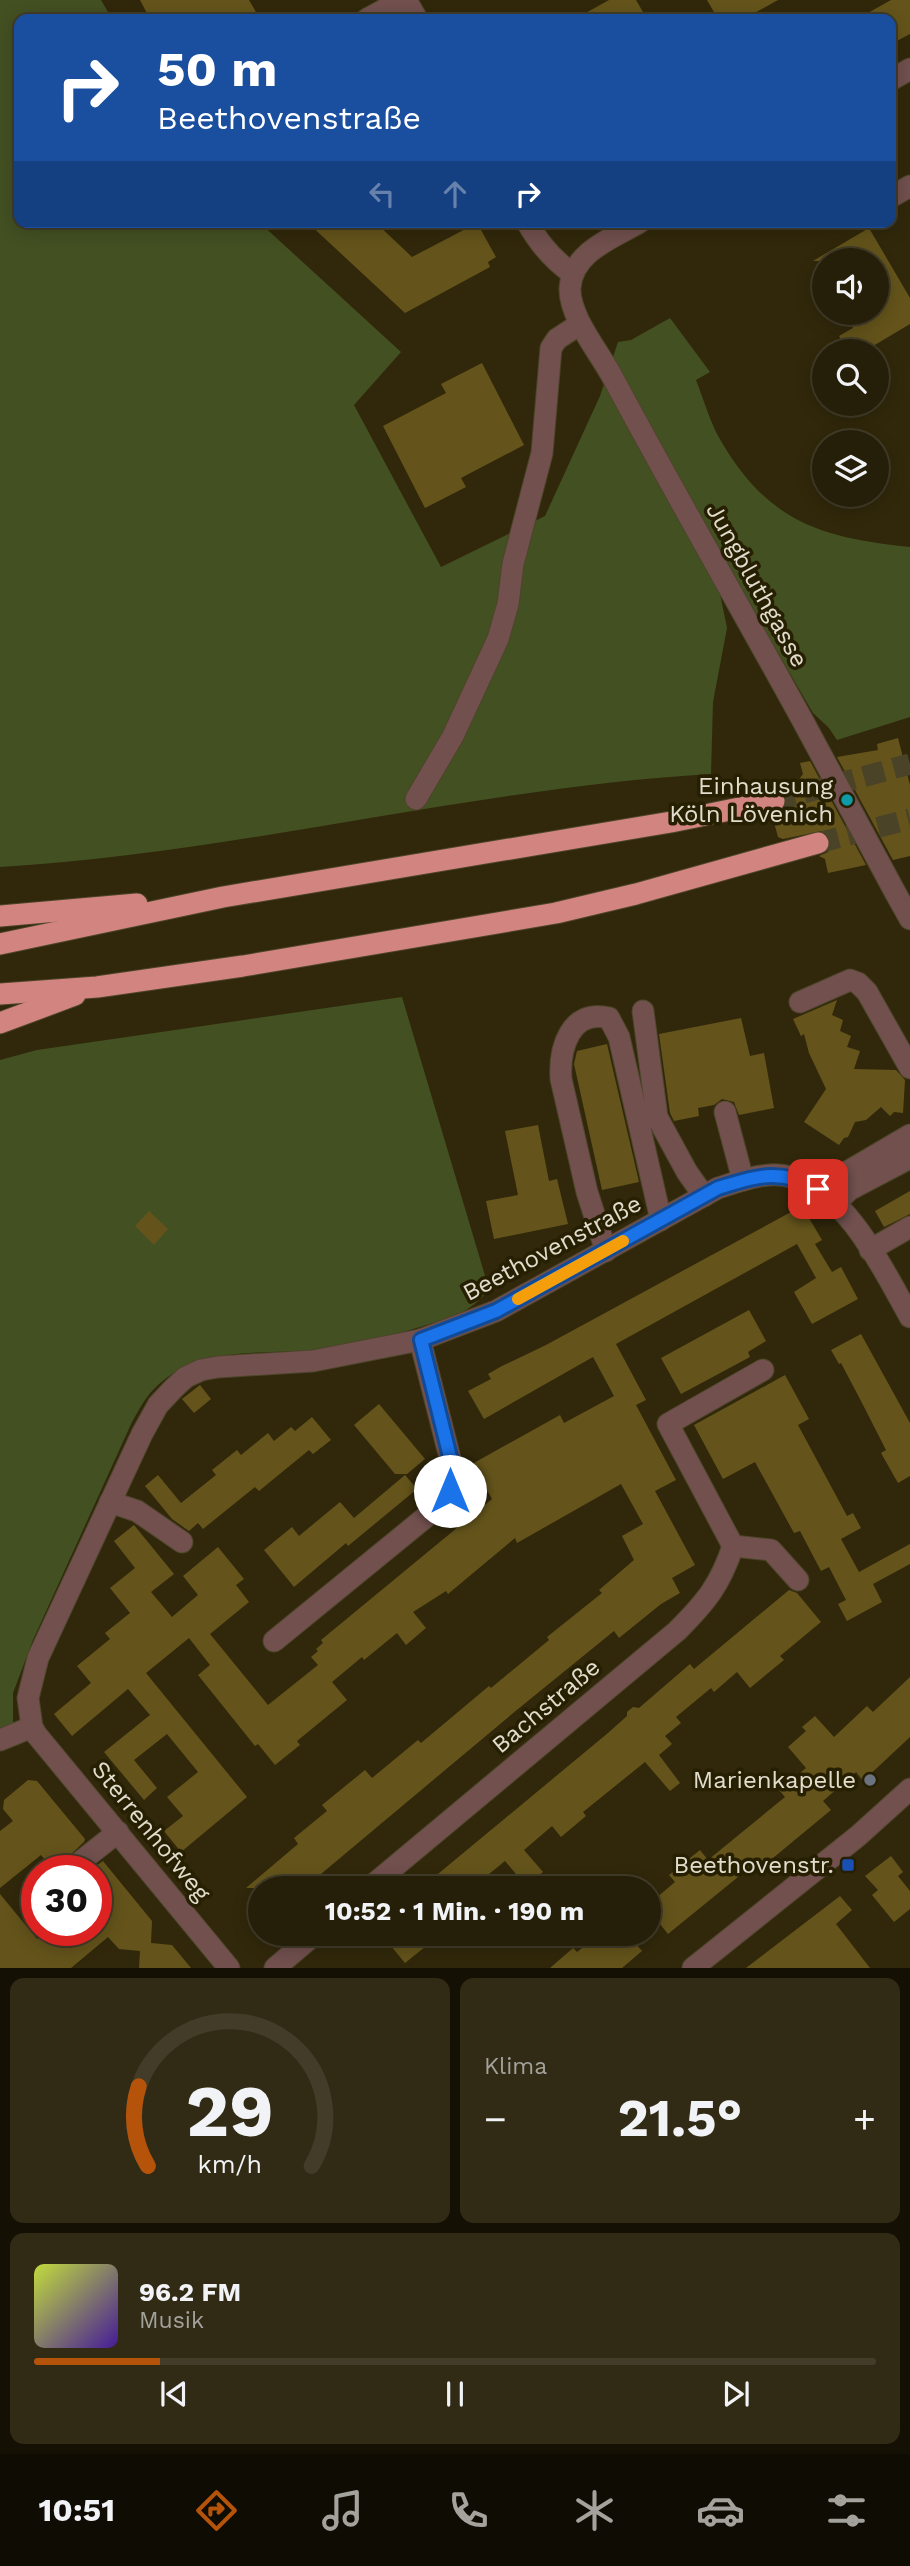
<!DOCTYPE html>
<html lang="de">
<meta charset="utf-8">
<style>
body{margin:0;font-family:"Work Sans",sans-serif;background:#312b16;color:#f1f3f6;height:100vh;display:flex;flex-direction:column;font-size:26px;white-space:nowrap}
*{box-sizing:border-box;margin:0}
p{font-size:23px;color:#a3a29c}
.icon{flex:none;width:38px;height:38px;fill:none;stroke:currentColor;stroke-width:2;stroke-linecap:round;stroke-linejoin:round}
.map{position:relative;height:1968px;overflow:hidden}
.drawer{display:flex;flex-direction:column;gap:10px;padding:10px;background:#141004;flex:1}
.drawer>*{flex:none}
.guide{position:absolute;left:14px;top:14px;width:882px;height:214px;border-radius:14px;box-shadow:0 4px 18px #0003,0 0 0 2px #423c29;background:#1a4fa0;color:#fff;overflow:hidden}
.fabs{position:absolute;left:812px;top:248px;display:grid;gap:14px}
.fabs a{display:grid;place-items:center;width:77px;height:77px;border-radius:50%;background:#251e08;box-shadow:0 4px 18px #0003,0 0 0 2px #423c29;font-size:35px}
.speed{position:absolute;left:21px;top:1855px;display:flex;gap:14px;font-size:35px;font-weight:700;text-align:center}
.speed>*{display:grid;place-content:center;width:91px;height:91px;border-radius:50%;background:#251e08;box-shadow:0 4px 18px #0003,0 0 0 2px #423c29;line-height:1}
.speed .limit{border:10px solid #d22;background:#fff;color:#111}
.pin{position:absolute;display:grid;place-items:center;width:60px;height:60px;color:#fff;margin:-30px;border-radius:14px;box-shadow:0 4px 10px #0006}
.me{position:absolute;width:77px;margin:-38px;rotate:0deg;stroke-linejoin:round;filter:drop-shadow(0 0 5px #0008)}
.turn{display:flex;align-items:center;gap:24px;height:147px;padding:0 28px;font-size:32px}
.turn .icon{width:91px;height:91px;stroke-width:2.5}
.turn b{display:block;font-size:49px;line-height:60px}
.lanes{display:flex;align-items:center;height:66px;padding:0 28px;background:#0003;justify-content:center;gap:35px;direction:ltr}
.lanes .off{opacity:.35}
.big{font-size:52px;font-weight:700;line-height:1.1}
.drawer .tile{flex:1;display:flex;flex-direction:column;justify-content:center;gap:10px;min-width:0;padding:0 24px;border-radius:14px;background:#312b16}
.drawer .dial{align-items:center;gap:0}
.dial svg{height:182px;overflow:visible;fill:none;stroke:#423c29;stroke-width:7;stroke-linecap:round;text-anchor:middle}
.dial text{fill:#f1f3f6;stroke:none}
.song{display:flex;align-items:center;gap:21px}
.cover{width:84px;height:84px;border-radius:10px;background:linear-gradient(135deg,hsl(70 70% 55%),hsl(260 70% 35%))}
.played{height:7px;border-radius:4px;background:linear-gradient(90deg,#b45309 15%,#423c29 15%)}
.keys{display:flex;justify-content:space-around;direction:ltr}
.heat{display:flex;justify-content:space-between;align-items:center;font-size:38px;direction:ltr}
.drawer .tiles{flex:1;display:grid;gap:10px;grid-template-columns:1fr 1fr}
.tile:last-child{grid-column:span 2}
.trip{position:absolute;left:248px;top:1876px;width:413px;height:70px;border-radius:35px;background:#251e08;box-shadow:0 4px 18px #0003,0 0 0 2px #423c29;font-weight:700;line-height:70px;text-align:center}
.dock{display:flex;height:112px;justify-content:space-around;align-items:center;background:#0f0c03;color:#a3a29c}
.dock .icon{width:49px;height:49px}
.dock .current{color:#b45309}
.dock b{font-size:32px;color:#f1f3f6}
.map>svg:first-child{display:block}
</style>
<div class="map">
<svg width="910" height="1968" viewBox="0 0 910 1968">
<rect width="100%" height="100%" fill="#31280b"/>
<g fill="#435022">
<path d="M0,0H101L112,19H19V222H259L401,352L354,405L441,567L545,516L600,396L618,342L631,340L670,318L710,372L696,380C704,400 710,423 721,441C768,522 822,538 910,547V717L837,740L829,728L813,713L739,586L720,594L727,628L713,702L711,774C472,788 239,853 0,867Z"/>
<path d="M402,997L489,1289C470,1314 449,1318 420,1327C388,1336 354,1347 321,1350C263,1355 197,1344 153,1390C144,1399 138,1412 132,1422L33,1640L13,1693V1726L0,1732V1060L37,1050Z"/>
</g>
<g fill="#64541b">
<path d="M140,0H249L260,19H150Z"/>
<path d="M609,0H636L647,19H575Z"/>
<path d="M707,0H778L744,19H718Z"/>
<path d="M891,0H910V34L891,44V19H857Z"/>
<path d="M307,222H375L412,257L477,223L496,257L488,262L490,267L405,313Z"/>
<path d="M869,228L910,298V324L863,352H849L839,336L853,328L844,313H877V261H813Z"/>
<path d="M482,363L524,445L461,478L466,487L425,508L383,426L446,393L441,384Z"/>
<path d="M898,738L910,785V856L893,860L837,757L878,750L877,744Z"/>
<path d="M810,761L866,865L828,873L825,859L819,856L828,852L831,840L822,831L783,839L778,837L772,815L782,811L786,806V797L803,774L800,763Z"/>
<path d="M837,1000L832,1015L843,1020L840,1031L851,1036L847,1047L860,1051L854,1069L896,1070L905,1080L903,1113L894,1112L890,1116L881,1107L866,1120L855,1122L848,1137L844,1138L839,1145L804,1122L826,1089L809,1053L804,1034L801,1036L793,1019Z"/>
<path d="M741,1018L750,1056L764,1053L774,1108L739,1115L734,1102L722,1099L714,1105L698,1108L699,1116L674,1121L670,1113L659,1034Z"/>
<path d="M607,1044L639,1182L602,1190L574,1064L577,1051Z"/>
<path d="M538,1125L549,1181L557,1179L568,1224L494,1239L486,1201L518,1195L505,1131Z"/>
<path d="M910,1191V1214L884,1227L875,1211Z"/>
<path d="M802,1206L822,1240L815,1244L832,1272L841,1267L858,1299L812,1324L794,1292L816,1278L797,1244L616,1344L646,1400L636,1405L676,1480L655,1491L695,1565L672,1578L680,1593L661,1604L619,1638L614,1631L518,1709L315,1879L322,1888H246L298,1844L294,1838L327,1811L322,1805L365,1770L372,1778L418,1740L421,1743L489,1686L491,1688L549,1640L547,1637L602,1593L599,1590L634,1560L622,1536L643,1524L621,1484L517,1543L515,1538L448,1594L446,1591L413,1612L426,1628L406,1645L397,1633L364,1660L362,1657L332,1682L347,1700L297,1741L300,1745L275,1765L258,1744L255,1746L198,1675L210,1665L189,1638L146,1673L247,1797L181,1852L164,1831L183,1816L167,1797L198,1772L167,1734L134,1760L157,1788L144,1800L104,1752L150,1715L128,1689L72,1736L54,1714L91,1683L77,1666L110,1639L105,1633L130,1613L110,1588L135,1568L114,1541L134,1525L174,1574L151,1592L172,1617L198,1595L183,1576L218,1547L244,1579L236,1585L249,1602L210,1634L268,1705L318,1665L311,1657L318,1651L316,1649L323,1643L321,1640L492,1499L472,1464L560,1415L564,1423L614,1396L593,1357L484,1419L468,1391L491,1379L488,1374L502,1366L546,1345Z"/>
<path d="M149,1211L168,1229L154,1245L135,1226Z"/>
<path d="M749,1310L766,1341L748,1352L750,1357L681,1394L661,1358Z"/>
<path d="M861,1334L910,1423V1476L898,1483L881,1453L886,1450L861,1401L841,1363L839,1364L831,1350Z"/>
<path d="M785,1375L809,1419L798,1425L847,1516L853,1513L861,1528L841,1539L859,1572L910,1544V1564L873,1584L882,1602L847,1621L838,1604L846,1600L829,1567L821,1571L800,1531L794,1533L755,1462L723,1479L694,1425Z"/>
<path d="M200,1385L211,1399L194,1413L182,1399Z"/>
<path d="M379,1404L425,1459L407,1474H395L354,1425Z"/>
<path d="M312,1417L331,1440L313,1454L309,1450L259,1491L255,1487L203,1529L198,1523L189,1531L172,1519L145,1486L158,1475L181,1503L216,1475L212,1470L237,1450L241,1455L268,1433L274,1441L291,1427L295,1431Z"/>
<path d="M405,1475L417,1489L348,1546L346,1543L294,1587L264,1550L292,1527L299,1536L340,1502L354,1518Z"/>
<path d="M789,1590L797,1593L821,1622L780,1656L784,1660L750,1688L737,1672L714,1692L711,1688L676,1717L681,1723L665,1736L672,1744L659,1755L680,1783L670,1791L645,1762L583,1812L586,1816L561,1837L552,1826L524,1850L543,1872L526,1886L505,1861L472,1888H421L608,1733L627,1716V1712L633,1707L639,1708L690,1664L694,1669Z"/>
<path d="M910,1677V1737L863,1781L856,1772L823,1801L831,1810L773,1858L758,1869L754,1864L668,1934L649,1910V1904L675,1882L669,1875L700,1850L708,1860L785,1797L779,1790L806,1768L788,1747L806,1731L802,1727L815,1716L834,1737L867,1706L873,1712Z"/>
<path d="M28,1780L37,1781L85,1839L84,1842L68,1857L69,1869L51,1867L41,1855L0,1888V1831L13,1821L3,1809L4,1800Z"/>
<path d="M891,1856L903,1872L898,1876L910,1891V1909L894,1922L872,1895L878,1890L865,1876Z"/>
<path d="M103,1861L152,1921L151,1943L172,1945L191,1968H139L140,1951L119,1949L108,1937L71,1968H0V1894L37,1939L47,1930H96V1866Z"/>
<path d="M840,1896L852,1910L836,1924L870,1968H746Z"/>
<path d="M381,1934H441L405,1963Z"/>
<path d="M600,1934H627L642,1951L622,1968H550L573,1948L577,1952Z"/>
</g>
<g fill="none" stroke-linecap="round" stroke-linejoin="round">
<g stroke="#4b4328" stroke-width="21" stroke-dasharray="21 10" stroke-linecap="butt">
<path d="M774,801L910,764"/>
<path d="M818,843L910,819"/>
</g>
<defs>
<g id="minor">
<path d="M406,0L417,19"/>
<path d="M367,19L402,0"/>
<path d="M891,80L910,69"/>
<path d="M891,197L910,186"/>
<path d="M527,222C539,244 553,260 573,274"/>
<path d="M640,222C613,238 572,252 570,288C569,317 600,353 613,378C675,494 741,608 804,723"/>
<path d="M416,799L453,736L498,639L508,604L513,564L542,453L551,348L557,339L580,324"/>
<path d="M896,894L910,919"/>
<path d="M800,1002L850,980L858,983L867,992L910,1068"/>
<path d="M643,1011L657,1117L687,1172L704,1196"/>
<path d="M725,1112L743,1180"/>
<path d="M818,1189L910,1135"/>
<path d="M835,1204L849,1190L910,1158"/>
<path d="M870,1250L910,1227"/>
<path d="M606,1251L587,1192L561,1079C559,1049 570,1008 609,1018L619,1037L661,1220"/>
<path d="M110,1502L137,1511L182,1542"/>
<path d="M733,1546L668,1424L763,1370"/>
<path d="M733,1546L771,1550L798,1580"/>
<path d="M274,1641L427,1516L450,1491L453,1480L452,1466L420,1340"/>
<path d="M0,1740L32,1727"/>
<path d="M80,1862L118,1832"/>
<path d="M369,1888L677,1631C706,1602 720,1585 733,1546"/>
<path d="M229,1968L36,1734L32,1727L28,1698L38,1658L142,1434L158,1405L174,1388L186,1377L201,1370L218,1367L313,1361L420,1340L496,1311L718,1188C740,1181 768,1170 791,1177C847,1191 884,1271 910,1317"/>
<path d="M275,1968L315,1934"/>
<path d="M693,1968L858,1836L910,1789"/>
</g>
<g id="highway">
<path d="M0,916L137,904"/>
<path d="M0,944L223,897L671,822L774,801"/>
<path d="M0,994L97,987L243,966L556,913L636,894L818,843"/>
<path d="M0,1023L75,995"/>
</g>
</defs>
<use href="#minor" stroke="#4d452a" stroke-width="23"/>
<use href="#highway" stroke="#4d452a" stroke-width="23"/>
<use href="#minor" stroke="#71504e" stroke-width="21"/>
<use href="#highway" stroke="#d28480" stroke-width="21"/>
<defs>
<path id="minor-bridge" d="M804,723L896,894"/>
</defs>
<use href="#minor-bridge" stroke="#4d452a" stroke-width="23" stroke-linecap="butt"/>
<use href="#minor-bridge" stroke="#71504e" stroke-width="21"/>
</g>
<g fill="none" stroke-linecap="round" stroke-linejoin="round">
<defs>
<path id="route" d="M450,1491L453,1480L452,1465L421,1340L496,1311L718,1188C758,1176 779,1168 818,1189"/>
</defs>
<use href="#route" stroke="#114b97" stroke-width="18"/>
<use href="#route" stroke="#1a73e8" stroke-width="12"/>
<path stroke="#f59e0b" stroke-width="12" d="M518,1299L623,1241"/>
</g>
<circle fill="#0f9aa8" stroke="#271f02" stroke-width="2.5" cx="847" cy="800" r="7"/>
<circle fill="#6b7280" stroke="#271f02" stroke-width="2.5" cx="870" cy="1780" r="7"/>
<rect fill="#1a4fb4" stroke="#271f02" stroke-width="2.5" x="841" y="1858" width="14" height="14" rx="3.5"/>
<g text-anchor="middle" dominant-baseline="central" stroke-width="7" stroke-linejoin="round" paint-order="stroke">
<g font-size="24" fill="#e1dccc" stroke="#271f02">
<text transform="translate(757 585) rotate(61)">Jungbluthgasse</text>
<text transform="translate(552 1248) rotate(-28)">Beethovenstraße</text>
<text transform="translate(546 1706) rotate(-40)">Bachstraße</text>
<text transform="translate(151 1831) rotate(51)">Sterrenhofweg</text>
</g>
<g font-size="24" fill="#e1dccc" stroke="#271f02" text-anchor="end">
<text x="833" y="786">Einhausung<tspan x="833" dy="28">Köln Lövenich</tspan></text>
<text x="856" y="1780">Marienkapelle</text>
<text x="834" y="1865">Beethovenstr.</text>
</g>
</g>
</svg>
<div class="fabs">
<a><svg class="icon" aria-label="sound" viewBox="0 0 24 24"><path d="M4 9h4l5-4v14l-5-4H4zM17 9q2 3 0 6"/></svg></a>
<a><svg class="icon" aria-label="search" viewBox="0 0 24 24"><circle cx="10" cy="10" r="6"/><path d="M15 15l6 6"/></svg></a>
<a><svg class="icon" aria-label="layers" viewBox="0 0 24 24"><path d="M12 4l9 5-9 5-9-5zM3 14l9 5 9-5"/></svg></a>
</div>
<div class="speed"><div class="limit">30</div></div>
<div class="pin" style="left:818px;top:1189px;background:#d93025"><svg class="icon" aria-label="arrive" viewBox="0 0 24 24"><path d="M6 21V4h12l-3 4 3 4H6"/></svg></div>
<svg class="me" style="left:450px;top:1491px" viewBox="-20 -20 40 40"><circle r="19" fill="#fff"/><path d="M0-13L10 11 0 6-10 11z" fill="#1a73e8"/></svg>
<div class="trip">10:52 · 1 Min. · 190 m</div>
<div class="guide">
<div class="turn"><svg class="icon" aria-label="right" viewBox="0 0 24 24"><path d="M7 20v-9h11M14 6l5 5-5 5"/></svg><div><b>50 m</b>Beethovenstraße</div></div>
<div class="lanes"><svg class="icon off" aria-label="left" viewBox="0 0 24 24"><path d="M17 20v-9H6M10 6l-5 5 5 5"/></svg><svg class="icon off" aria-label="ahead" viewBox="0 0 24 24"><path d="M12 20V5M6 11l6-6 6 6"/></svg><svg class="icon" aria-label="right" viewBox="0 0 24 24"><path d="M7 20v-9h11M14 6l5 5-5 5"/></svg></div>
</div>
</div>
<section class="drawer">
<div class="tiles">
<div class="tile dial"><svg viewBox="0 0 100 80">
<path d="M14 69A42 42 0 1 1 86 69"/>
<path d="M14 69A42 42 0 0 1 10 34" stroke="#b45309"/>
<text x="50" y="56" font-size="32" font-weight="700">29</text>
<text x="50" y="72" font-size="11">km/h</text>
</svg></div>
<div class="tile"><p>Klima</p>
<div class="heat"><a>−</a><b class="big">21.5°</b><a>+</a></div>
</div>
<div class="tile">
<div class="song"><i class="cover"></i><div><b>96.2 FM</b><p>Musik</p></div></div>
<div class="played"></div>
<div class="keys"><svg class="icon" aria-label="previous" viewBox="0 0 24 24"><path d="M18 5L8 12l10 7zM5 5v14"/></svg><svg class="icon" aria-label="pause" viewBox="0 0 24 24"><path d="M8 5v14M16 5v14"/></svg><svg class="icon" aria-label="next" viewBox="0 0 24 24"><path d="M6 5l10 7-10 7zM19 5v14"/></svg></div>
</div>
</div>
</section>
<nav class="dock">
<b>10:51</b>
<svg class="icon current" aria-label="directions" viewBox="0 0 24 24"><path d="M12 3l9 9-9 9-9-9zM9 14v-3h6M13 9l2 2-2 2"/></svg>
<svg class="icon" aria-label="music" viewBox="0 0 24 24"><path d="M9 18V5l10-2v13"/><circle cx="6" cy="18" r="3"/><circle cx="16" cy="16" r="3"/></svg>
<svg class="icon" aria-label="phone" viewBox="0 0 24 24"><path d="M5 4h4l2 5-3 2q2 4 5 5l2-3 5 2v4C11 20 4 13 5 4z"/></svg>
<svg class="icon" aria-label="climate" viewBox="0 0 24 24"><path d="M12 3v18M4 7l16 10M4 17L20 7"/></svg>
<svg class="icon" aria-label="car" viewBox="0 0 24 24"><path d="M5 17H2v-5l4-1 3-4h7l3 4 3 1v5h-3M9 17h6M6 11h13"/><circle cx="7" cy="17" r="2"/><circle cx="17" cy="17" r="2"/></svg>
<svg class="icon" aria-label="filters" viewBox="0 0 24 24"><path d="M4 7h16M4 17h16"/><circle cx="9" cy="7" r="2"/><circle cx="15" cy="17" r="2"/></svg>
</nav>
